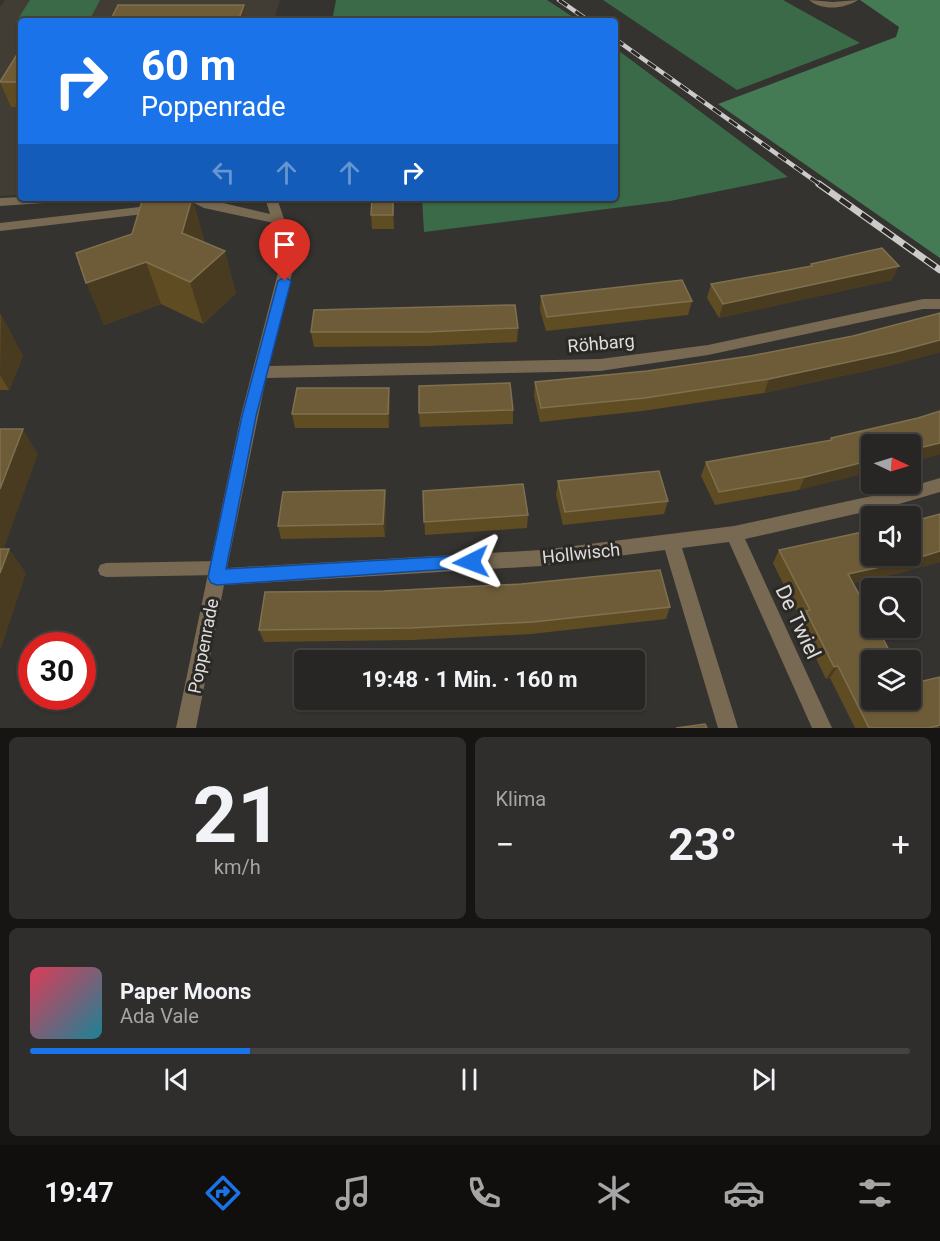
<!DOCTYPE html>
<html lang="de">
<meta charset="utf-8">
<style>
body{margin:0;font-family:Roboto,sans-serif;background:#302e2c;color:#f1f3f6;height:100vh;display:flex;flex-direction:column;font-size:22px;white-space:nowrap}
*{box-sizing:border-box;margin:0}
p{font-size:20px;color:#a5a5a6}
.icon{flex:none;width:33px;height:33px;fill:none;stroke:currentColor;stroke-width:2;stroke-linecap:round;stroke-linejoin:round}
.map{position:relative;height:728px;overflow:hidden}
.sheet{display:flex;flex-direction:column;gap:9px;padding:9px;background:#161514;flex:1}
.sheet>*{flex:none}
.top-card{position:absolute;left:18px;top:18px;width:600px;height:183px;border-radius:6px;box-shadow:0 2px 4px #0004,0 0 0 2px #444341;background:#1a73e8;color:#fff;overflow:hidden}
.needle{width:39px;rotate:94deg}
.fabs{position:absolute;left:861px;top:434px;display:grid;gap:12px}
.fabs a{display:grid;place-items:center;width:60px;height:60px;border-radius:6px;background:#282624;box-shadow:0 2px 4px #0004,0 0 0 2px #444341;font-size:30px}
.speed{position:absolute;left:18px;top:632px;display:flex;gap:12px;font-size:30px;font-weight:700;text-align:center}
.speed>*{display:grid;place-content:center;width:78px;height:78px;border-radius:50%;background:#282624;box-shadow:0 2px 4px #0004,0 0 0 2px #444341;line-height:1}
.speed .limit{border:9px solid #d22;background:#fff;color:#111}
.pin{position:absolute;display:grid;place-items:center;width:51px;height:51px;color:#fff;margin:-62px -26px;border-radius:50% 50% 50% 0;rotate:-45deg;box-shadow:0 0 6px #0007}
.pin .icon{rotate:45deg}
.me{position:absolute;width:66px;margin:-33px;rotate:267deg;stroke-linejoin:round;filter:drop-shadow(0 0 4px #0008)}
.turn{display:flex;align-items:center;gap:21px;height:126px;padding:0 24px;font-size:27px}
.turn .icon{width:78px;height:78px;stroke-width:2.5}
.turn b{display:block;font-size:42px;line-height:51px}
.lanes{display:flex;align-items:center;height:57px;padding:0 24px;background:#0003;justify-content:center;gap:30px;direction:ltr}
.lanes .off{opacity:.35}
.big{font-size:45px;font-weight:700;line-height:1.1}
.sheet .widget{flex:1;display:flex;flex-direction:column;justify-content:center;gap:9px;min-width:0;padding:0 21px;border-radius:9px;background:#302e2c}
.sheet .dial{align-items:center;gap:0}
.dial b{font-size:78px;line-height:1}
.song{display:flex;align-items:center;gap:18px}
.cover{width:72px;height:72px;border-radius:9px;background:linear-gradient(135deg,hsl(350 70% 55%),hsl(190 70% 35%))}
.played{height:6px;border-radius:3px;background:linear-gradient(90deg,#1a73e8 25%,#444341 25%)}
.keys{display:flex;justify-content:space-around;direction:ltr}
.heat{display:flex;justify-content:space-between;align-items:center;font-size:33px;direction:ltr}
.sheet .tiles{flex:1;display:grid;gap:9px;grid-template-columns:1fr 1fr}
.widget:last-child{grid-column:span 2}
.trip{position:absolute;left:294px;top:650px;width:351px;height:60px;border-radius:6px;background:#282624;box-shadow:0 2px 4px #0004,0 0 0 2px #444341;font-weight:700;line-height:60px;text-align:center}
.tab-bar{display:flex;height:96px;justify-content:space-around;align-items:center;background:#100f0e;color:#a5a5a6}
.tab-bar .icon{width:42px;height:42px}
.tab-bar .current{color:#1a73e8}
.tab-bar b{font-size:27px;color:#f1f3f6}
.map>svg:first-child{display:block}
</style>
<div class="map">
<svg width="940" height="728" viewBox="0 0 940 728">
<rect width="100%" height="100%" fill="#353330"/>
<path fill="#413c34" d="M5,0H280L274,21H21V195L0,196V7Z"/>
<g fill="#3a6a48">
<path d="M30,0H100L89,21L16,22Z"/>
<path d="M336,0H547L579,21H332Z"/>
<path d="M603,0H783L860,43L737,90Z"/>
<path d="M615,48L788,177L670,201L424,232L422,198H615Z"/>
</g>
<path fill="#447a54" d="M860,0H940V258L718,104L896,37L899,27Z"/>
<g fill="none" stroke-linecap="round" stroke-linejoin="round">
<g fill="#786953" fill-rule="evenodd">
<path d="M809,0L833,2L858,0C844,9 822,11 809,0Z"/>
<path d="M21,197V198H65L59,202L0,206V198Z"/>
<path d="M157,205L161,206V212L0,231V223Z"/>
<path d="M219,561L225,563L227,568L225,573L219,575L106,577L100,575L98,570L100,565L106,563Z"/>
</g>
<path fill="#786953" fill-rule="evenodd" d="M184,198H202L270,214L265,198H277L284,219L301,237L269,366L600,359L708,345L923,299H940V309H923L708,355L600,371L266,378L227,568L541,550L734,526L899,490L940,478V492L899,504L745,539L832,728H812L729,542L682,548L738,728H718L665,550L541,566L224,585L196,728H176L241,415L287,238L274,223L204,208Z"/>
<defs>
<g id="rail-far1">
<path d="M559,0L589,21"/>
<path d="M615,39L822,186"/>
</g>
<path id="rail" d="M819,184L940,270"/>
</defs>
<use href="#rail-far1" stroke="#cccbc9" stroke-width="4.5"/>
<use href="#rail" stroke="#cccbc9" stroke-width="7"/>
<use href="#rail-far1" stroke="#2b2926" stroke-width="3" stroke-dasharray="10" stroke-linecap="butt"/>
<use href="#rail" stroke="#2b2926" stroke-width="4.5" stroke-dasharray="13" stroke-linecap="butt"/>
</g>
<g fill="#604c23">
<path d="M21,48V107H11L0,82Z"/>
<path d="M192,198L204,240L203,242L236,293L203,324L161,304L104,325L132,234Z"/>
<path d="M394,207V229H372L371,215Z"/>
<path d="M811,264L892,280L719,318L707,298L711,284L810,266Z"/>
<path d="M541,296L692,301L688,315L546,331L540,310Z"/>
<path d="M940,313V352L888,366L764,393L642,411L540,422L534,396L535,382L647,371L750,356L853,336Z"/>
<path d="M0,314L23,356L9,390H0Z"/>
<path d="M518,328L517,342L427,346L314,347L311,332Z"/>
<path d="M390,402L389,428H295L292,414Z"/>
<path d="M513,410V424L420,427L419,413Z"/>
<path d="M940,411V454L910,462V444L799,490L715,505L701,476L706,462L830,441L831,438L918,418Z"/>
<path d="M558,481L668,501L664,514L563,525L556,495Z"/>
<path d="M385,490L386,504L385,537L281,539L278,526Z"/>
<path d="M423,491L528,515L527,528L425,535Z"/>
<path d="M940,514V562L899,573L853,583L872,660L940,728H855L830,678L826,679L799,623L801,620L773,563L779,550L872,555Z"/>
<path d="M670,607L666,619L531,634L412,640L264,642L259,630Z"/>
</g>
<g fill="#493b20">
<path d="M244,5L247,21H238Z"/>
<path d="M192,198L204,240L195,275L182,233Z"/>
<path d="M394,198V229L393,215Z"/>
<path d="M225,251L236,293L203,324L190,282Z"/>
<path d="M146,262L161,304L104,325L86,283Z"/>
<path d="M899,266L892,280L719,318L723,304Z"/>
<path d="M1,314L23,356L9,390L0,375Z"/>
<path d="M940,340V352L888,366L764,393L769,379Z"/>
<path d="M389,388L390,402L389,428L388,414Z"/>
<path d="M23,429L38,454L0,559V489Z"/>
<path d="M940,443V454L910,462V450Z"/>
<path d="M872,460V472L799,490L805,477Z"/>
<path d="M385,490L386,504L385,537L383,524Z"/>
<path d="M9,549L26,573L0,651V573Z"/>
<path d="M940,551V562L899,573L840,586L848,574Z"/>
<path d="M838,666L830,678L826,679L834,667Z"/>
</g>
<g fill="#6d5c37" stroke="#7f7050" stroke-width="1.5">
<path d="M118,5H244L238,21H38L40,18L112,17Z"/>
<path d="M21,48V82H0Z"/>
<path d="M143,198H192L182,233L225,251L190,282L146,262L86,283L76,253L132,234Z"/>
<path d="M372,198H393V215H371Z"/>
<path d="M882,248L899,266L723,304L711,284L812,266L811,264Z"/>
<path d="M682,280L692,301L547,317L541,296Z"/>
<path d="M515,305L518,328L426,332H311L314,310Z"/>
<path d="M940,313V340L895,352L769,379L645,398L541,408L535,382L647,371L750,356L853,336Z"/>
<path d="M510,383L513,410L419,413V386Z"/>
<path d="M297,388H389L388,414H292Z"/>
<path d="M940,411V443L910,450V444H872V460L805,477L719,492L706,462L832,440L831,438L918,418Z"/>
<path d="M0,429H23L0,489Z"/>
<path d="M659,471L668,501L565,512L558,481Z"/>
<path d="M523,484L528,515L424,522L423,491Z"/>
<path d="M385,490L383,524L278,526L283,492Z"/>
<path d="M940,514V551L908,561L848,574L872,618V627H877L894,660H872V699H910V684L940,677V725L929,728H869L838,666L834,667L806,611L810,610L779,550L872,530V555H910V522Z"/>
<path d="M0,549H9L0,573Z"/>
<path d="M660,570L670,607L533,622L410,628L259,630L265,592L384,591L521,584Z"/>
<path d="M705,724L707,728H676Z"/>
</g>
<path fill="#1a73e8" stroke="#114b97" stroke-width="1.5" d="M285,277L291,281L256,416L226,569L471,555L477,557L479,562L477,567L217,585L211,583L208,577L242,416L278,281Z"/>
<g text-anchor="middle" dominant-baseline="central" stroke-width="6" stroke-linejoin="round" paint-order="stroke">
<g font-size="18" fill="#dedddb" stroke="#2b2926">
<text transform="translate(601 343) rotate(-5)">Röhbarg</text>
<text transform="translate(581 553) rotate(-6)">Hollwisch</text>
<text transform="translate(203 646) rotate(-79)">Poppenrade</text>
</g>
<g font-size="21" fill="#dedddb" stroke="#2b2926">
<text transform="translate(798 622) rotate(65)">De Twiel</text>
</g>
</g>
</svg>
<div class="fabs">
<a><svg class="needle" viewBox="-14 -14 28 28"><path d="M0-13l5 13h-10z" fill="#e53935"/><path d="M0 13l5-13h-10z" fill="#a5a5a6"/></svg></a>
<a><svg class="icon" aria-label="sound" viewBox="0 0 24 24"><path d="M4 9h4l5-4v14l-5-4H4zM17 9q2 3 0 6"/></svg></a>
<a><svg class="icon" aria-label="search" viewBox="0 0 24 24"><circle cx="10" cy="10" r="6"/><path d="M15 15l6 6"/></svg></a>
<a><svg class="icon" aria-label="layers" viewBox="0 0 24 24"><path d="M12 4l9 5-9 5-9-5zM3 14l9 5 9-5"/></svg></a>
</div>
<div class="speed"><div class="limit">30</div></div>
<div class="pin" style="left:285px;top:281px;background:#d93025"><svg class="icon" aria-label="arrive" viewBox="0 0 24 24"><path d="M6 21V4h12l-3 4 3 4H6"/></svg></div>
<svg class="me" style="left:471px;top:562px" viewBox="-20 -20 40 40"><path d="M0-17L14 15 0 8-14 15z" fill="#1a73e8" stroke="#fff" stroke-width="4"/></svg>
<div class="trip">19:48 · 1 Min. · 160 m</div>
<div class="top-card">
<div class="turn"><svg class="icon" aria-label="right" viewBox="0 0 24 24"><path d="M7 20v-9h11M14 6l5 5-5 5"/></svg><div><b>60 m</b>Poppenrade</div></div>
<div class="lanes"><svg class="icon off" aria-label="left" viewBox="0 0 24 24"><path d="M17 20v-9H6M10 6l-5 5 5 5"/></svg><svg class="icon off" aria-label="ahead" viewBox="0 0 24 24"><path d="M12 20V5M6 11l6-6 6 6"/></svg><svg class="icon off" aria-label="ahead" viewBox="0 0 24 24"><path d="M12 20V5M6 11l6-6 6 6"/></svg><svg class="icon" aria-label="right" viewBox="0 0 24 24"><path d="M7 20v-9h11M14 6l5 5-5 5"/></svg></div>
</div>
</div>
<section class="sheet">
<div class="tiles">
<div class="widget dial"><b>21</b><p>km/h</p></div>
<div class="widget"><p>Klima</p>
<div class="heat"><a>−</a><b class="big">23°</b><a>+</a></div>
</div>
<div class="widget">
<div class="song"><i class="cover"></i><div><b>Paper Moons</b><p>Ada Vale</p></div></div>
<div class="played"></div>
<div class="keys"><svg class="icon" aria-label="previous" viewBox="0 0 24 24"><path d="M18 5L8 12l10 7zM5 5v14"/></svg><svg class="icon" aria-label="pause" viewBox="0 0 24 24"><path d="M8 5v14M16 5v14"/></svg><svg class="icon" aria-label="next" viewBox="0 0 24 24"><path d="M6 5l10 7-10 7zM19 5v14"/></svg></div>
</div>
</div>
</section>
<nav class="tab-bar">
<b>19:47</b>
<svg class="icon current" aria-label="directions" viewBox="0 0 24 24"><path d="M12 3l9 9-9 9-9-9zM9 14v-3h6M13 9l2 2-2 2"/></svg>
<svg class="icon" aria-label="music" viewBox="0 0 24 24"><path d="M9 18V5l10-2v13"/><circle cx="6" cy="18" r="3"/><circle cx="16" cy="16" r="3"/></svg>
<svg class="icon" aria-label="phone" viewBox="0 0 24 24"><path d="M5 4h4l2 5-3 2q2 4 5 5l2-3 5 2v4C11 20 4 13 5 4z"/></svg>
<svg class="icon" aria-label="climate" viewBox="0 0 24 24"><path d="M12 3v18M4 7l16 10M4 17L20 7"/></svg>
<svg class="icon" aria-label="car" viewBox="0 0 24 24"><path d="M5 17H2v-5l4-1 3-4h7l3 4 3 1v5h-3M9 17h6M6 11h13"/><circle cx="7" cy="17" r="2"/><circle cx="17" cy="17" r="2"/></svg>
<svg class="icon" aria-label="filters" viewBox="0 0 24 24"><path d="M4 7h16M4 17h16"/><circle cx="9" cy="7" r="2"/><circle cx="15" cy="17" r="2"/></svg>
</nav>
